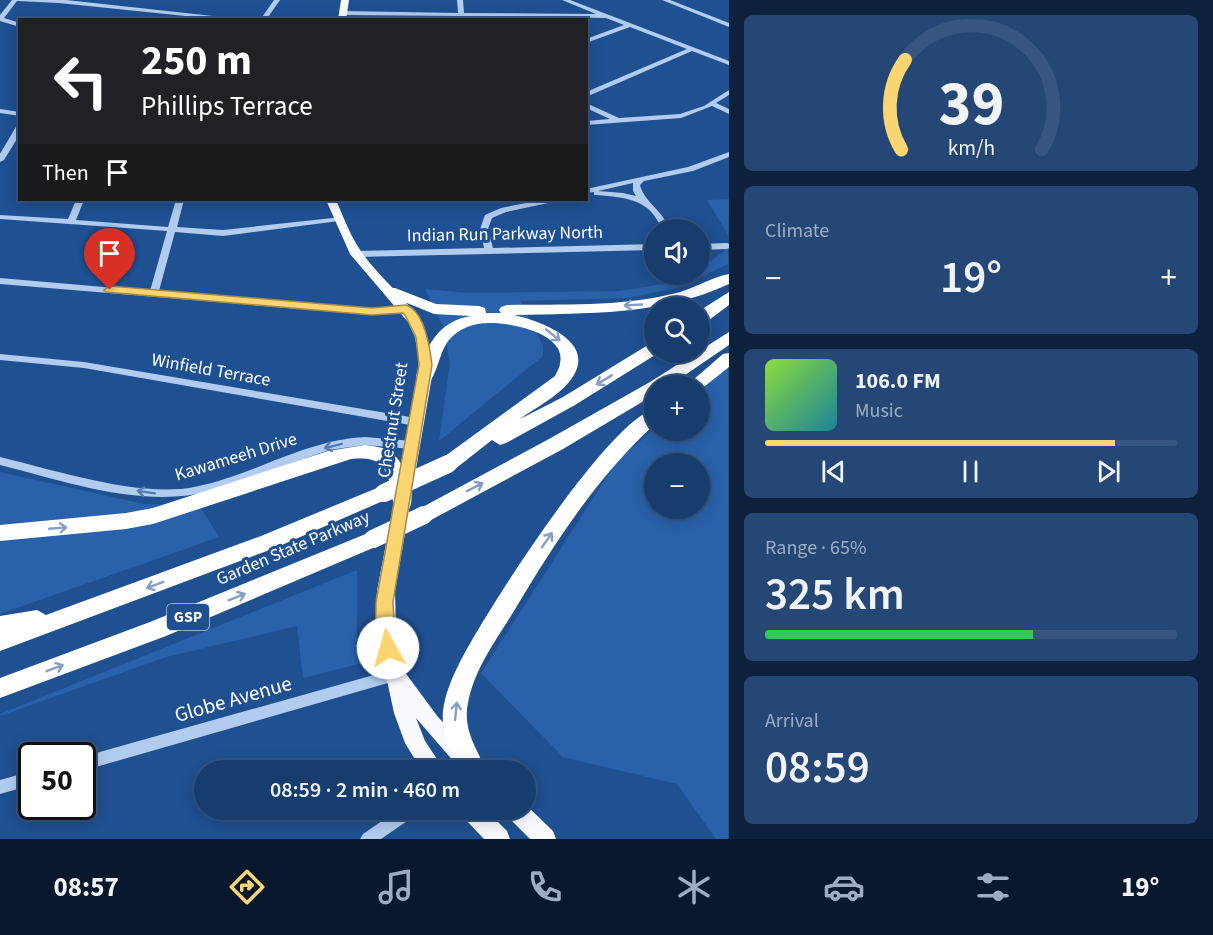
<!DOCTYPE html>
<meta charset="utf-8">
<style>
body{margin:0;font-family:"Source Sans 3",sans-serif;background:#244776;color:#f1f3f6;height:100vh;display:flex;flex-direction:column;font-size:22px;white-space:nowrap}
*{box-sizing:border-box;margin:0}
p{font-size:20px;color:#9eadc2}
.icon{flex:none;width:33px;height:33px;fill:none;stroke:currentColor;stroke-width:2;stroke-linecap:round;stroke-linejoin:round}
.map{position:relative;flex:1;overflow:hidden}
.side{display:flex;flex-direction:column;gap:15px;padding:15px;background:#0d213c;width:484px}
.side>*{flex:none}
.guide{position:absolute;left:18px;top:18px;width:570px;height:183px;border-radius:0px;box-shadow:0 3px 15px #0003,0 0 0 2px #365681;background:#202124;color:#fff;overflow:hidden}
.buttons{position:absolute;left:644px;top:219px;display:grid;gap:12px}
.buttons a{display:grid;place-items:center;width:66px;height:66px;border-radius:50%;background:#173c6e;box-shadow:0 3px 15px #0003,0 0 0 2px #365681;font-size:30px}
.speed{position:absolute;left:18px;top:742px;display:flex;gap:12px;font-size:30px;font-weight:700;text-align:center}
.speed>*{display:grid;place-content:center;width:78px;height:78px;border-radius:50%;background:#173c6e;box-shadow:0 3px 15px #0003,0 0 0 2px #365681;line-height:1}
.speed .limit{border:3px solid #111;border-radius:9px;background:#fff;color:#111}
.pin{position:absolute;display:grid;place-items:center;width:51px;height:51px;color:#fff;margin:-62px -26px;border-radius:50% 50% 50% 0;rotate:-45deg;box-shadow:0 0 6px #0007}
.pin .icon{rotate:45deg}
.me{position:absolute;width:66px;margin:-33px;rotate:353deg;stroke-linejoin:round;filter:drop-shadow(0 0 4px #0008)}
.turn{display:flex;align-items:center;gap:21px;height:126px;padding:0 24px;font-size:27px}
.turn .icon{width:78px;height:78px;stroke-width:2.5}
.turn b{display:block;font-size:42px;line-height:51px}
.then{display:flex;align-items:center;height:57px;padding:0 24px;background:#0003;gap:12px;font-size:22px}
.big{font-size:45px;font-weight:600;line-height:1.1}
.side .widget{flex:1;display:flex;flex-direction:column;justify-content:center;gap:9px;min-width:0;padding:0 21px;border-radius:9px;background:#244776}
.side .dial{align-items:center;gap:0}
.dial svg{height:156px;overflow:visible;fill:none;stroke:#365681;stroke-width:7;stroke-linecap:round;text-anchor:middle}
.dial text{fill:#f1f3f6;stroke:none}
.song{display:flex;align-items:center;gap:18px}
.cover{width:72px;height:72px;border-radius:9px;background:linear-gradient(135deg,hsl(90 70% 55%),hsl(190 70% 35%))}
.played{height:6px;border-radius:3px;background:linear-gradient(90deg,#fbd571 85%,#365681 85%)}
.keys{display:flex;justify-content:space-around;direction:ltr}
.heat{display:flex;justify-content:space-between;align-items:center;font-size:33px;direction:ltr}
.charge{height:9px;border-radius:4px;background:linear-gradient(90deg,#34c759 65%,#365681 0)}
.trip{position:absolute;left:194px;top:760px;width:342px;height:60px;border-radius:30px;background:#173c6e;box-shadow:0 3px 15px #0003,0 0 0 2px #365681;font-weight:600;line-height:60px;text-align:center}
.dock{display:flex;height:96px;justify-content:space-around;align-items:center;background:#09182c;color:#9eadc2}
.dock .icon{width:42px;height:42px}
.dock .current{color:#fbd571}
.dock b{font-size:27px;color:#f1f3f6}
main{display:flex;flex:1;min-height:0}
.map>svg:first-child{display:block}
</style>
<main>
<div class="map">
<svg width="729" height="839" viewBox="0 0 729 839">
<rect width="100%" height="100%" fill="#1f5092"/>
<g fill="#2962ab" fill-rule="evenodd">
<path d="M728,199H729L728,235L707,200Z"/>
<path d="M728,248V264L678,288L626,298L521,301L543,346V356L439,441L450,363L444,328L425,289L468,293L619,291L671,283L689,275L699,274V270Z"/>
<path d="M728,365V839H716L677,784L563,757L481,673L617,461L654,429L699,430V390ZM654,464H699V508H654Z"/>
<path d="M0,472L144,504L199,505L219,537L0,614Z"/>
<path d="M357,570V637L362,663L303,678L297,626L166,657L0,716V714Z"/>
</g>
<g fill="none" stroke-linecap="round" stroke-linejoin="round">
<g fill="#b1ccee" fill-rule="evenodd">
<path d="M12,0H66L250,20H224L59,3L17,1L4,18L20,23V27L0,21V15Z"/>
<path d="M274,0H280L266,20H260Z"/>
<path d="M457,0H463L464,13L596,14L562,0H570L729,61V65L692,51L586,97V92L687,49L630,27L586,43V39L624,25L606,18L465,16V20H459V16L343,15L340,13L343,11L458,13Z"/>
<path d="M662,0H670L729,23V27Z"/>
<path d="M729,90V95L716,103L729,109V114L712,106L681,118L586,125V121L610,119L586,108V103L619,118L680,114L704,106Z"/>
<path d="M0,109L20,112V116L0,113Z"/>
<path d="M17,125H20V134L4,160L0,162V154Z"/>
<path d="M729,152V157L693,171L644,181L640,185C644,202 663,210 670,230H662C650,198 626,198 597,195H594V192L586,193V189L688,167ZM633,183V191L636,196L623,193L598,191Z"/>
<path d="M76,200H84L76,220L168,227L176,200H184L177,227L223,230L342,217V221H339L223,236L175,232L159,291L372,309L406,306L411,309L406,312L372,315L0,284V278L150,291L167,231L0,219V215L68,219Z"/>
<path d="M541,200H554L553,202L506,212L492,218L488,229L493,248L654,244V250L357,257L353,254L357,251L484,248L480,229L485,215L501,208Z"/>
<path d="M727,243L729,244V248L727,249L699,250V244Z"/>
<path d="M0,354L84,362L416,418L421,422L416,426L84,368L0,360Z"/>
<path d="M365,437L412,441L417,445L412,449L365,445L329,450L212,491C142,509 68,482 0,465V457C54,470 140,498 194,487C252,476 304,440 365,437Z"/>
<path d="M395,669L400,671L402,675L400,679L395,681L82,771V757Z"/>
<path d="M32,771V785L0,794V780Z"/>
<path d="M398,810H418L416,815L381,839H360L363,834Z"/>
</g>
<g fill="#f8faff" fill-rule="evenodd">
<path d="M341,0H349L346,20H338Z"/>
<path d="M326,200H336C344,218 351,238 363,254C397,300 433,311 432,376L395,591L396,633L404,671L438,717L483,764L486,771H462L416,718L425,741L445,771H422L405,743L394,713L379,643L376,613L377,591L418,376V355L415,337L408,322L350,254Z"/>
<path d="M525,804L553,831L556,839H530L508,817L505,810H525Z"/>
<path d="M460,810H486L507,831L510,839H484L463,817Z"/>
</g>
<g fill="#fff" fill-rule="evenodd">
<path d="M729,274V284C661,316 587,313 514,315C543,322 601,343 569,382C557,397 535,408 520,419L563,397L648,345L654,344V352H660L575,405L506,443L500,445L492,440L455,469L448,471L441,469L439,464L441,459L555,376C557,372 560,367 560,363C567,333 509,322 488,323C476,323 463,327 454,335C440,346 440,366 431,380H419L416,376C426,347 438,321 471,316L434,314L385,294L382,291L385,288H395L436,304L479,306L485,308L486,313H501L499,310L501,307L507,305C562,304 618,307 672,294C692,290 709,278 729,274Z"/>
<path d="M729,292V305L705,323L699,324V311Z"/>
<path d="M729,332V345L669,386H654V395L563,449L431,520L424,523L417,520L414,515L417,510L549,439L650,382Z"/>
<path d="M729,353V367L700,390L699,386H686L723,354Z"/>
<path d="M654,409V425C596,478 554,544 514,611C495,642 471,673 467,710C465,732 476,747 484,766L482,771H461C451,753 441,732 443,711C445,694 452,678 459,664C483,615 607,422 654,409Z"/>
<path d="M365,445C374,446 384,447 392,453C405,463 417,494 409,509L402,511L395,509L392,497L275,548L0,651V616L37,610L46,615L261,536L377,488L384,486L391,488C385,462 377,457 351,459L153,524L126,529L0,541V525L126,513L153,508L328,451Z"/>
<path d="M373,531L380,533L383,539L380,545L166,636L0,698V678L150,622Z"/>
</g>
<g stroke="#fff" stroke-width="18">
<path d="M384,493L448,464"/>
<path d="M373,539L424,515"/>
</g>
</g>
<defs><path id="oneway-shaft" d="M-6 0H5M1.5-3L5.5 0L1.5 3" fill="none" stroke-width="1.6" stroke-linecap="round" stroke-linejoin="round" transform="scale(1.5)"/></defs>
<g stroke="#849fc3">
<use href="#oneway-shaft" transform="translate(633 305) rotate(177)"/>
<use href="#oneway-shaft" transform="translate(553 335) rotate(39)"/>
<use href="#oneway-shaft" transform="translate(604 380) rotate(149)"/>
<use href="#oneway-shaft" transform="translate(475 487) rotate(-27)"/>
<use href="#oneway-shaft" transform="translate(58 528) rotate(-5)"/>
<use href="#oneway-shaft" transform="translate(547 540) rotate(-55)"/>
<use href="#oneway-shaft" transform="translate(155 585) rotate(160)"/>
<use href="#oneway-shaft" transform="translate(237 597) rotate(-22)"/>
<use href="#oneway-shaft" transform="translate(55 668) rotate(-21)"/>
<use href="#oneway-shaft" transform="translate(456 711) rotate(-84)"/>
</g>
<g stroke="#527bb2">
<use href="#oneway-shaft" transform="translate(333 446) rotate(166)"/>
<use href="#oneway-shaft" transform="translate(146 492) rotate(-171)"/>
</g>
<path fill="#fbd571" stroke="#a38a49" stroke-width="1.5" d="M110,286L372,308L406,305C425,311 430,348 432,365L393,602C393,614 398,646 394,654L388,656L382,654C374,638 376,619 376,602L419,365L416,337L405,315L403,313L372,315L106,292L104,290Z"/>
<g text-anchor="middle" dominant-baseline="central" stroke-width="6" stroke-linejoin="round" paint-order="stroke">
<rect fill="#1f5092" stroke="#bccade" stroke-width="1.5" x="167" y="604" width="42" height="26" rx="4.5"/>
<g font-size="16" font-weight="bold" fill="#fff">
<text x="188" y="617">GSP</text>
</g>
<g font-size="18" fill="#fff" stroke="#1f5092">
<text transform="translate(505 234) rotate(-1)">Indian Run Parkway North</text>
<text transform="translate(211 370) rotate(10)">Winfield Terrace</text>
<text transform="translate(393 420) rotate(-81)">Chestnut Street</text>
<text transform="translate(236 457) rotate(-17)">Kawameeh Drive</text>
<text transform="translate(293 548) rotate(-23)">Garden State Parkway</text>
</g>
<g font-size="21" fill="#fff" stroke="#1f5092">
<text transform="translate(233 699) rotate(-16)">Globe Avenue</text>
</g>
</g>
</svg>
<div class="buttons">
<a><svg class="icon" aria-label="sound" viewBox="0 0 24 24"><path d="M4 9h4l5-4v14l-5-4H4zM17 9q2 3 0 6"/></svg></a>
<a><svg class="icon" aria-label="search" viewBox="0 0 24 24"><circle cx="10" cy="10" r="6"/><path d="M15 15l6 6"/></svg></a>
<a>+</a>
<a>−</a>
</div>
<div class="speed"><div class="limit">50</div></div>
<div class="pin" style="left:110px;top:290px;background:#d93025"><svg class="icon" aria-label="arrive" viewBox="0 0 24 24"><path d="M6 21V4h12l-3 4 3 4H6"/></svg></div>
<svg class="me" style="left:388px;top:648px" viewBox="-20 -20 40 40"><circle r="19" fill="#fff"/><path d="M0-13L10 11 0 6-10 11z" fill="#fbd571"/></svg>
<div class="trip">08:59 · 2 min · 460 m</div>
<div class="guide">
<div class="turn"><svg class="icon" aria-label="left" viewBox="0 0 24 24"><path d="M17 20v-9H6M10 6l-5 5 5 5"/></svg><div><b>250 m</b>Phillips Terrace</div></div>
<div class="then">Then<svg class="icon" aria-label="arrive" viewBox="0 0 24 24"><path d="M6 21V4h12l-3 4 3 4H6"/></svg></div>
</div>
</div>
<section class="side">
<div class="widget dial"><svg viewBox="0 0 100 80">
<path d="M14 69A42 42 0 1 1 86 69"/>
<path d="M14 69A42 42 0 0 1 16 23" stroke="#fbd571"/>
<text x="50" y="56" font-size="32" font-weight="700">39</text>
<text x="50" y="72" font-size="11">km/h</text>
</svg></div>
<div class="widget"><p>Climate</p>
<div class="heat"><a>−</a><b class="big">19°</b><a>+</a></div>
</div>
<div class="widget">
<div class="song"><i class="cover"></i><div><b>106.0 FM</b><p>Music</p></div></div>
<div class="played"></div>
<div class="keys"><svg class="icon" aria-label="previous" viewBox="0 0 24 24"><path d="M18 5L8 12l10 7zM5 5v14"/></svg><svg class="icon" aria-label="pause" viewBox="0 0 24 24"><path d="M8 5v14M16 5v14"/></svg><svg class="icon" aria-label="next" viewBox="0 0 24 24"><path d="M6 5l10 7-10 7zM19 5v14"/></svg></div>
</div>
<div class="widget"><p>Range · 65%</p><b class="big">325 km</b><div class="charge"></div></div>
<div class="widget"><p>Arrival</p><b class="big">08:59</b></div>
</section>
</main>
<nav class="dock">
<b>08:57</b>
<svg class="icon current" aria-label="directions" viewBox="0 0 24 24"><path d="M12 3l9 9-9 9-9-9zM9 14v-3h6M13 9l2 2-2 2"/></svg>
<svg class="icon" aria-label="music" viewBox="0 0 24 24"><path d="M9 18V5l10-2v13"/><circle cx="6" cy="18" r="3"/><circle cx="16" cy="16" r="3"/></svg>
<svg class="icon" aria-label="phone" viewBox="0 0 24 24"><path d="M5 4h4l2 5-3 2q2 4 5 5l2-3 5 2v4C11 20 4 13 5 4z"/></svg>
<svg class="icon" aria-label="climate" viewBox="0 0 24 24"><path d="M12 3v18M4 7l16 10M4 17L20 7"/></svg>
<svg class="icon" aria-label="car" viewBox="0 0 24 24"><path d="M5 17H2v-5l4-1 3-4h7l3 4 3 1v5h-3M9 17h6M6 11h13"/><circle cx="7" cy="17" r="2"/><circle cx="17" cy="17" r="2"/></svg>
<svg class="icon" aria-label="filters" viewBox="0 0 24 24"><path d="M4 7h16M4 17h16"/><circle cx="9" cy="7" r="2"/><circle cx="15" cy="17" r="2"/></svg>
<b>19°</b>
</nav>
